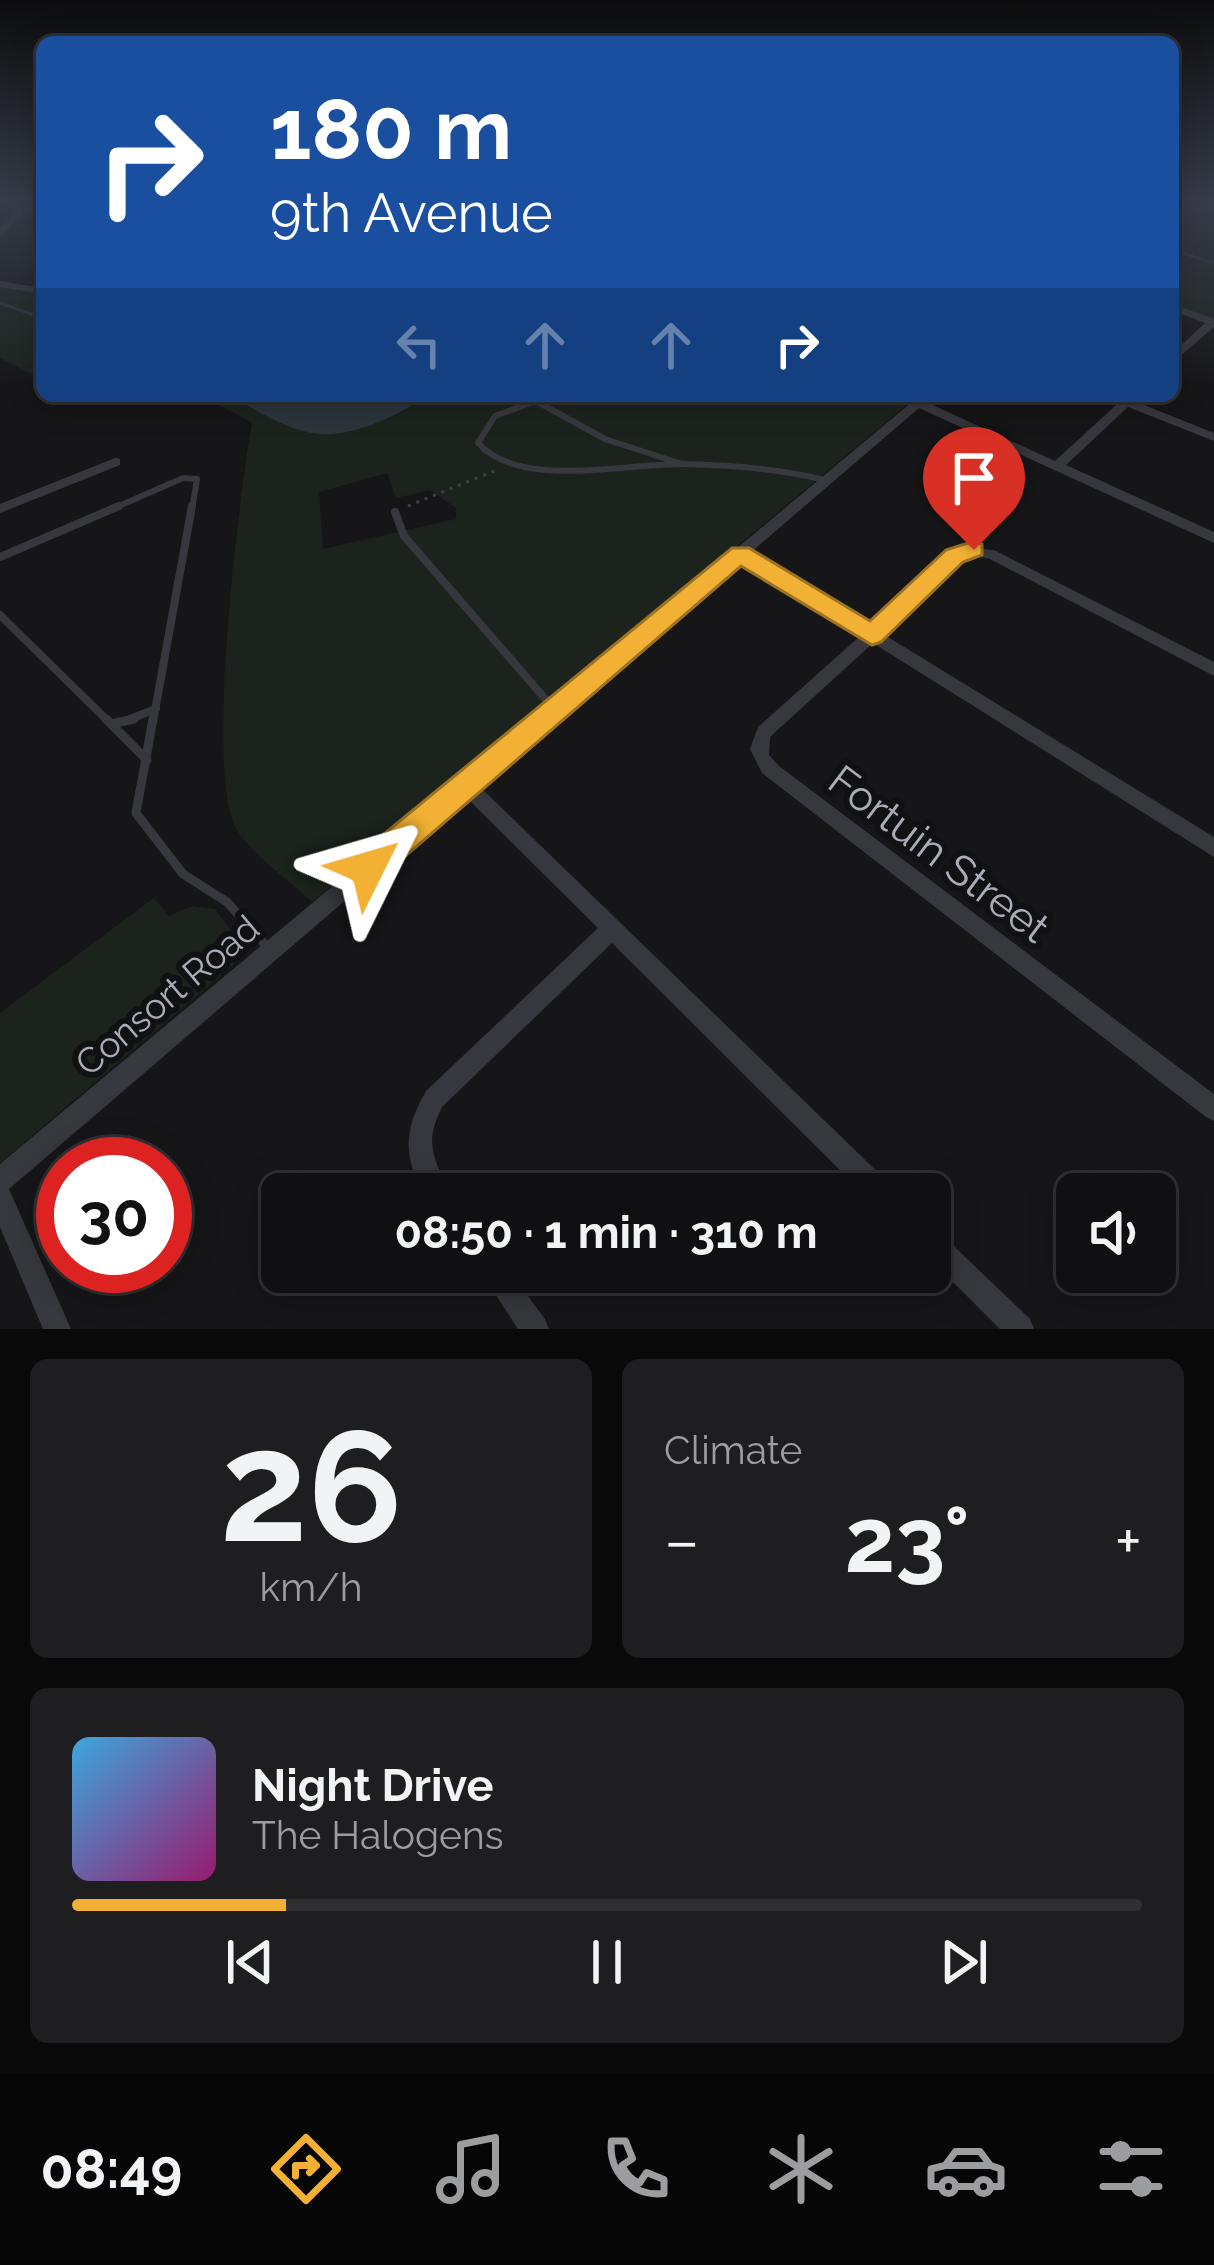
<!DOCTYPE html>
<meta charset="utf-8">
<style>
body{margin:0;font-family:Raleway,sans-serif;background:#1e1e20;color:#f1f3f6;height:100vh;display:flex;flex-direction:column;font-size:45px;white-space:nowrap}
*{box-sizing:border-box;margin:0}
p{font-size:39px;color:#9c9d9f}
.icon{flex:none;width:66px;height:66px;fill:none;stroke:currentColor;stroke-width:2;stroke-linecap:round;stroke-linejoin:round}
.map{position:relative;height:1329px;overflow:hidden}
.details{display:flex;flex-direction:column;gap:30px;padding:30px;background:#09090a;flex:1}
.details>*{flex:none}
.guide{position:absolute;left:36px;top:36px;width:1143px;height:366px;border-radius:18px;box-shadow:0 6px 30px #0003,0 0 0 3px #303032;background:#1a4fa0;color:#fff;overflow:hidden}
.buttons{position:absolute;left:1056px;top:1173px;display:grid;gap:24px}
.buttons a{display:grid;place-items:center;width:120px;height:120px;border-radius:18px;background:#101012;box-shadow:0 6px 30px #0003,0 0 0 3px #303032;font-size:60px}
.speed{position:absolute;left:36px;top:1137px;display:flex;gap:24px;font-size:60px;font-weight:700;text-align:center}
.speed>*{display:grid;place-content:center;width:156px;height:156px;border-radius:50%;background:#101012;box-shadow:0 6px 30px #0003,0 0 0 3px #303032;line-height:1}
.speed .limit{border:18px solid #d22;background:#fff;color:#111}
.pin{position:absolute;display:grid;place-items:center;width:102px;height:102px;color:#fff;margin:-123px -51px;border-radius:50% 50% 50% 0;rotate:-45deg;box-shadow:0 0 12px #0007}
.pin .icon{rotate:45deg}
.me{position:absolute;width:132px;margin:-66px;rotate:50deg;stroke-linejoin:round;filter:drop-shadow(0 0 9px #0008)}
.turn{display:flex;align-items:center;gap:42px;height:252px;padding:0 36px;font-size:54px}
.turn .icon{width:156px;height:156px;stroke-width:2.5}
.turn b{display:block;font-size:84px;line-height:102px}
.lanes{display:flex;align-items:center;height:114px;padding:0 36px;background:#0003;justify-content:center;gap:60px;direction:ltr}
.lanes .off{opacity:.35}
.big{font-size:90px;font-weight:700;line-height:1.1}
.details .tile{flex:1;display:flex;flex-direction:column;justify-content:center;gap:18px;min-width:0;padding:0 42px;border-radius:18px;background:#1e1e20}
.details .dial{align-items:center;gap:0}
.dial b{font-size:156px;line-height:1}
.song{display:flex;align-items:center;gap:36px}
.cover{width:144px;height:144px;border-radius:18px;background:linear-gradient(135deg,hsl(200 70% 55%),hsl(320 70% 35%))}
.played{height:12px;border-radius:6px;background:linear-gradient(90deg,#f2b134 20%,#303032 20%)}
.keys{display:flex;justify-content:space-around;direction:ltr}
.heat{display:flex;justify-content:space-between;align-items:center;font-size:66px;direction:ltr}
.details .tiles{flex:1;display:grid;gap:30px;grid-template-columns:1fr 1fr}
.tile:last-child{grid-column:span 2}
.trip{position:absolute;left:261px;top:1173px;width:690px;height:120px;border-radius:18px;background:#101012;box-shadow:0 6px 30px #0003,0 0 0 3px #303032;font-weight:700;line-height:120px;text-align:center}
.menu{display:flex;height:192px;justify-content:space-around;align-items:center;background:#060607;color:#9c9d9f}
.menu .icon{width:84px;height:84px}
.menu .on{color:#f2b134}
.menu b{font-size:54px;color:#f1f3f6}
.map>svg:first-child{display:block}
</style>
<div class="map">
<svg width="1214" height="1329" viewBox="0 0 1214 1329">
<rect width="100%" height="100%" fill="#161618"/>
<g fill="#1c231d" fill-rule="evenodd">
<path d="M1173,203H1214V320L1173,304Z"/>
<path d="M0,284L42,291V379L0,358Z"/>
<path d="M201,396H917L312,902C289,880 256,858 238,832C203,781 240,493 252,422ZM387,473L396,498L430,490L456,508V519L323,549L319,492Z"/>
<path d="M154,898L169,916L192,906L215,909L238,940L233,965L0,1163V1013Z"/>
</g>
<path fill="#2c353c" d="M233,396H425C401,415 352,437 320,434C292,432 255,411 233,396Z"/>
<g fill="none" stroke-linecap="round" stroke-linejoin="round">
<g stroke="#2c353c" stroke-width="3">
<path d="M1173,250L1214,263"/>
<path d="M0,303L42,318"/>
</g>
<path stroke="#3d3f44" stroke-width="3" stroke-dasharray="3 6" stroke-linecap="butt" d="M408,506L494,471"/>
<g stroke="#37383d" stroke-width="6">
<path d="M682,464L605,439L536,401L495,416L478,443C520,490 627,463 685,464C732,465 779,469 824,480"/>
<path d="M112,509L183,478L197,479L192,509"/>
</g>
<g stroke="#37383d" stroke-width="8">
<path d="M395,512L404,536L554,709"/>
<path d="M0,557L119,506"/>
<path d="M0,615L109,722"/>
<path d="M122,722L156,709"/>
<path d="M153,722L192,506"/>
</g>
<g stroke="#37383d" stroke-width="9">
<path d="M106,719L147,760"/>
<path d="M153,719L136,813L183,874L227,902L270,950"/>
<path d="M111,724L134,719"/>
</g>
<g fill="#37383d" fill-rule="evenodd">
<path d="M14,203H22L21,214L0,237V228L13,214Z"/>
<path d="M0,281L42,288V294L0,287Z"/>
<path d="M1173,304L1214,319V327L1173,362V353L1205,323L1173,311Z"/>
<path d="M919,396H932L926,402L1055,461L1126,396H1139L1134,401L1214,433V441L1128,407L1066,465L1214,532V543L919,408L750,553L871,627L961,547L994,550L1214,662V676L990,559L969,555L883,634L1214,837V857L873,643L770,737L769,755L779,766L1214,1094V1121L1206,1117L762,773L750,749L758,727L860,636L741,561L479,786L891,1185L895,1194H864L612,943L442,1107C423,1144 435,1160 450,1194H423C403,1154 404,1130 426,1091L598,928L466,797L9,1189L71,1329H43L0,1227V1164Z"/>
<path d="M115,458L120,459V465L0,513V504Z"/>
<path d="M930,1228L939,1232L1030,1319L1034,1329H1000L930,1259Z"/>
<path d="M481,1272H510L545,1319L549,1329H518Z"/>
</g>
</g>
<linearGradient id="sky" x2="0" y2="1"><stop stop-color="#0c0c0d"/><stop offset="0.52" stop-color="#363c48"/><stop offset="1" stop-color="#363c48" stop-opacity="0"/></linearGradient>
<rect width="1214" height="389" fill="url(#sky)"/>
<path fill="#f2b134" stroke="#9d7322" stroke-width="3" d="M974,541L982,544V555L963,562L881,642L872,645L741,566L380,878L368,883L356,878L352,868L356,857L732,548H749L870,621L946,550Z"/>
<g text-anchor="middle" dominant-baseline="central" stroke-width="12" stroke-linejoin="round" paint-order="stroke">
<g font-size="36" fill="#a8adb8" stroke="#111113">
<text transform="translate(167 995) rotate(-40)">Consort Road</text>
</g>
<g font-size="42" fill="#a8adb8" stroke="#111113">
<text transform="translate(939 854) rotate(37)">Fortuin Street</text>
</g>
</g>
</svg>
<div class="buttons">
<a><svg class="icon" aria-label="sound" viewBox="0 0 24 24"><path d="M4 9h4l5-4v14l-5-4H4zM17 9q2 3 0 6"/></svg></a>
</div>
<div class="speed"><div class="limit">30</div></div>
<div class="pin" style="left:974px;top:550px;background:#d93025"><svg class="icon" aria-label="arrive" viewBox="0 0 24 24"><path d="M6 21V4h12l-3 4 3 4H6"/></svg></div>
<svg class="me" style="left:368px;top:868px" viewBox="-20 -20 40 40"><path d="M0-17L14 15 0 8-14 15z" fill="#f2b134" stroke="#fff" stroke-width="4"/></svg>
<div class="trip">08:50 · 1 min · 310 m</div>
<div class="guide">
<div class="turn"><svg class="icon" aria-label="right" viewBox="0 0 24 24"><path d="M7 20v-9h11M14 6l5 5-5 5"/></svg><div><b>180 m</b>9th Avenue</div></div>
<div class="lanes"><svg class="icon off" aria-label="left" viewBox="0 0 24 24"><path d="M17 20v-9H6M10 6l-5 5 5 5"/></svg><svg class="icon off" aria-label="ahead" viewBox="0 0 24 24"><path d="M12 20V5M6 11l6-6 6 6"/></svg><svg class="icon off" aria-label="ahead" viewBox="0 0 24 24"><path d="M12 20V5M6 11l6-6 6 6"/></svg><svg class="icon" aria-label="right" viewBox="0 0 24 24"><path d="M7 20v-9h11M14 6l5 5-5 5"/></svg></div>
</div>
</div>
<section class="details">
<div class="tiles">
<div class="tile dial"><b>26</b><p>km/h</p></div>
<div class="tile"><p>Climate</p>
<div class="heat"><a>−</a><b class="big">23°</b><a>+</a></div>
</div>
<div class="tile">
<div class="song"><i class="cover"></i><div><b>Night Drive</b><p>The Halogens</p></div></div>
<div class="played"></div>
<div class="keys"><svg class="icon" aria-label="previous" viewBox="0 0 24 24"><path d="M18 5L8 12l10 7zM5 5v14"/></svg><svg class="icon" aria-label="pause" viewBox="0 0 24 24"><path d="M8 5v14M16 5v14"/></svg><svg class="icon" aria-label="next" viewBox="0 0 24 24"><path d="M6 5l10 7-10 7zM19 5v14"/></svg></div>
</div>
</div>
</section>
<nav class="menu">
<b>08:49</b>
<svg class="icon on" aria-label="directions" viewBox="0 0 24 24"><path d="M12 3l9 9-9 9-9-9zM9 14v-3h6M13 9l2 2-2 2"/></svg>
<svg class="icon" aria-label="music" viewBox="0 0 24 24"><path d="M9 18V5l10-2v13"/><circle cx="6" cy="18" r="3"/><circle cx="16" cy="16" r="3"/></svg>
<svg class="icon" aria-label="phone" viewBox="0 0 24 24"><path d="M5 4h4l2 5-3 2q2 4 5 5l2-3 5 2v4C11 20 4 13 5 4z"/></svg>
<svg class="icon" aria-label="climate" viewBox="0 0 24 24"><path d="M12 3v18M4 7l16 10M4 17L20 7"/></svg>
<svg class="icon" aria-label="car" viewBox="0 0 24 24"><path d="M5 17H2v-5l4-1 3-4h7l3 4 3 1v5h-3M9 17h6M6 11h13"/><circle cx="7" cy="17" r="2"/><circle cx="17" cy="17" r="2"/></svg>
<svg class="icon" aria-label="filters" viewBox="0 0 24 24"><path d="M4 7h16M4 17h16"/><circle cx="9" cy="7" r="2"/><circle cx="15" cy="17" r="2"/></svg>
</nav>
